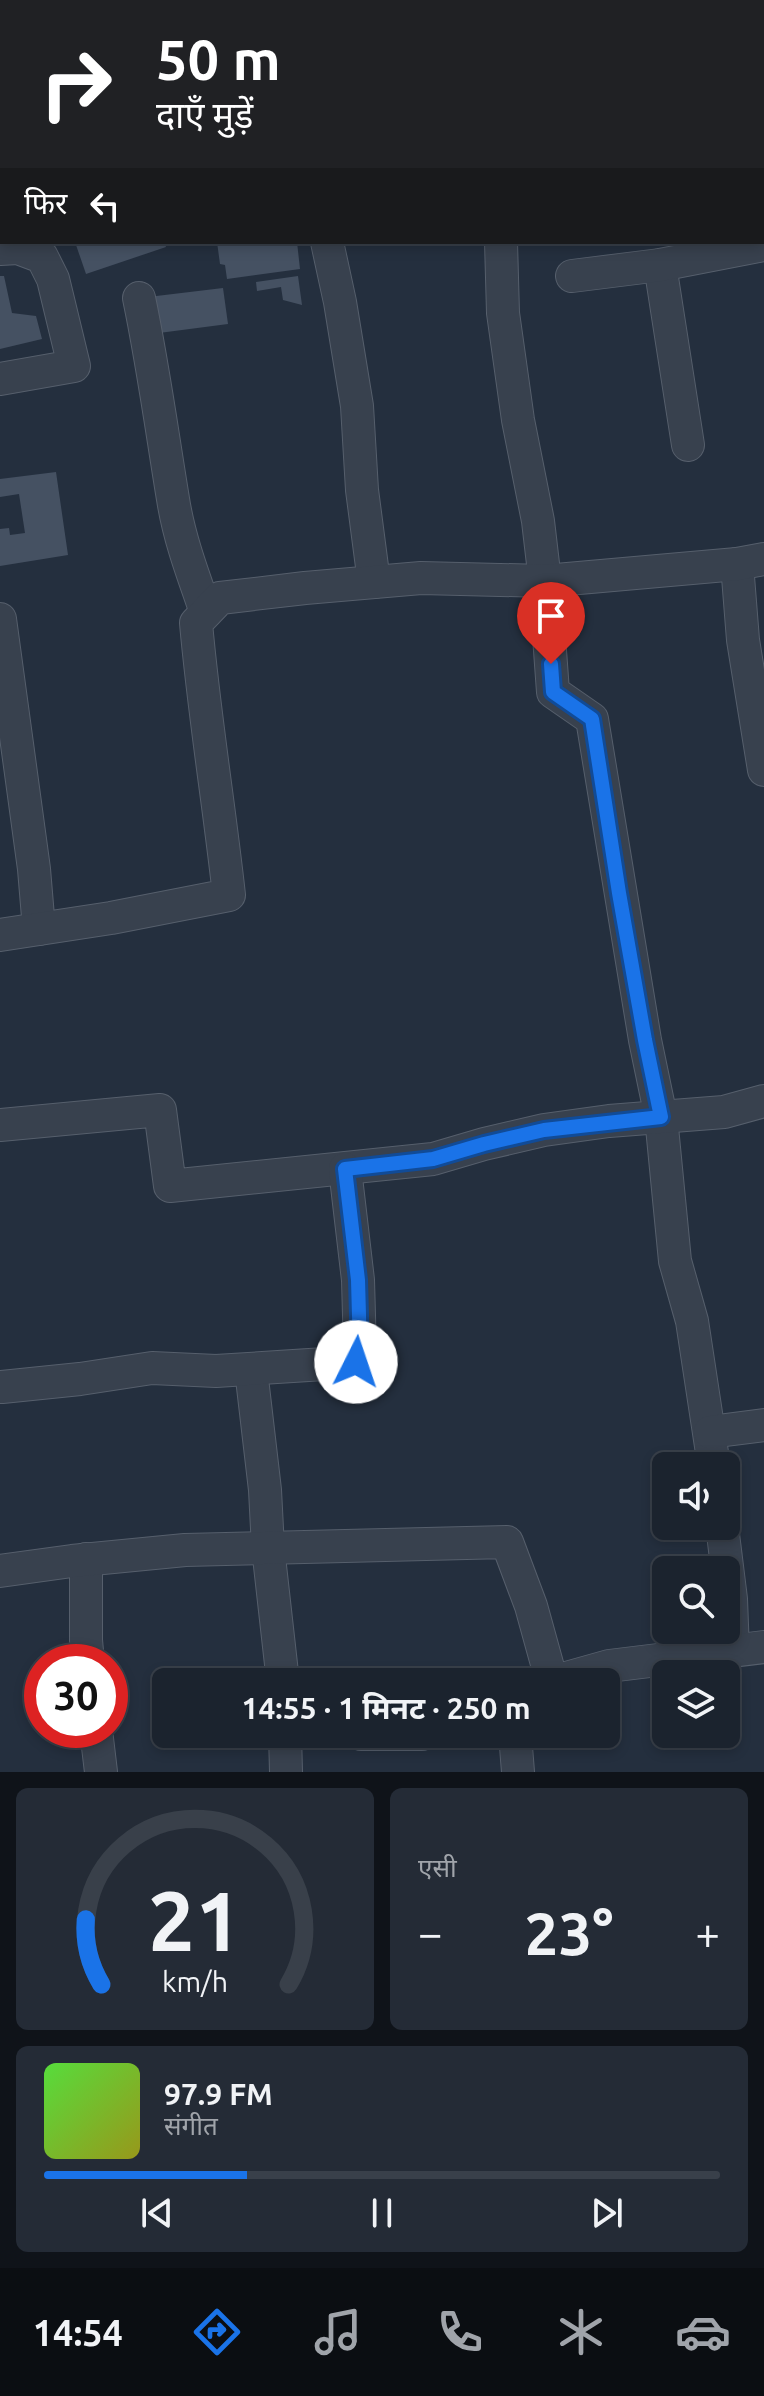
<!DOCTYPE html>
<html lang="hi">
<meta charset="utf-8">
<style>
body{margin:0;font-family:Ubuntu,"Noto Sans Devanagari",sans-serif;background:#242b36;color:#f1f3f6;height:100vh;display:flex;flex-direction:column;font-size:30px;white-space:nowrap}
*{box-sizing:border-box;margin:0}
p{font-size:26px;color:#a0a4aa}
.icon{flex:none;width:44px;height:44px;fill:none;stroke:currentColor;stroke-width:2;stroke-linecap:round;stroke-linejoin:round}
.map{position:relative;height:1772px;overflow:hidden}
.drawer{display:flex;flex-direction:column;gap:16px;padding:16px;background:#0f1319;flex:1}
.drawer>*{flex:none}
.guide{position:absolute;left:0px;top:0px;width:764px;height:244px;box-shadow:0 4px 12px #0003,0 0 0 2px #39404a;background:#202124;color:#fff;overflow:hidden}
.buttons{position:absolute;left:652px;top:1452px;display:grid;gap:16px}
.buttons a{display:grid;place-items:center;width:88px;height:88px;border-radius:12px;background:#1b232e;box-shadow:0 4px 12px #0003,0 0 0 2px #39404a;font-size:40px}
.speed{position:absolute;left:24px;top:1644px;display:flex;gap:16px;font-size:40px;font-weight:700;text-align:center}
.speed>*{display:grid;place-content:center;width:104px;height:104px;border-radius:50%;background:#1b232e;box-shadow:0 4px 12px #0003,0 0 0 2px #39404a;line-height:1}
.speed .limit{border:12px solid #d22;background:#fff;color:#111}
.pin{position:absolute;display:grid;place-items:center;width:68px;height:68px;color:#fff;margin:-82px -34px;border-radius:50% 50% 50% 0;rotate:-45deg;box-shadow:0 0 8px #0007}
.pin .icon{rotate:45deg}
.me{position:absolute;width:88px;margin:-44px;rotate:4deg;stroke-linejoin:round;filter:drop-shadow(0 0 6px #0008)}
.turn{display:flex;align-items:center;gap:28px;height:168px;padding:0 24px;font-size:36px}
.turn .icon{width:104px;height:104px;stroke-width:2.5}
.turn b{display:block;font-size:56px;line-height:68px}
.then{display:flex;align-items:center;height:76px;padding:0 24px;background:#0003;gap:16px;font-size:30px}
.big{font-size:60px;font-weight:700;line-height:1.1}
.drawer .card{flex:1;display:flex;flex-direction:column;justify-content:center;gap:12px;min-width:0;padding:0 28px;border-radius:12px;background:#242b36}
.drawer .dial{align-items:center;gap:0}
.dial svg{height:208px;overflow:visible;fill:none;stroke:#39404a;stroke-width:7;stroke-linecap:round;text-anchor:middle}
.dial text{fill:#f1f3f6;stroke:none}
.song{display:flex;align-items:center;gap:24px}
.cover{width:96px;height:96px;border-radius:12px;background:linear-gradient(135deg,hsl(110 70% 55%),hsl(60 70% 35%))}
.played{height:8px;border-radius:4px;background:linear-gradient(90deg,#1a73e8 30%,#39404a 30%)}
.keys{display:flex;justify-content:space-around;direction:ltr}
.heat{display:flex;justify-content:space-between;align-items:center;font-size:44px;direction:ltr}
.drawer .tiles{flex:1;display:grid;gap:16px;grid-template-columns:1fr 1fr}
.card:last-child{grid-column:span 2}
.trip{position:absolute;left:152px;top:1668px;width:468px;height:80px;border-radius:12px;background:#1b232e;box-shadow:0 4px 12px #0003,0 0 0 2px #39404a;font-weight:700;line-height:80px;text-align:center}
.dock{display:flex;height:128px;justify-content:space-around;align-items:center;background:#0b0e12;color:#a0a4aa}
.dock .icon{width:56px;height:56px}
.dock .current{color:#1a73e8}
.dock b{font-size:36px;color:#f1f3f6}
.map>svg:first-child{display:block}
</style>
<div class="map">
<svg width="764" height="1772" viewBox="0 0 764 1772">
<rect width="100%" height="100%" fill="#242f3e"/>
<g fill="#455162">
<path d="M75,242H164L166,247L86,274Z"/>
<path d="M217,242H297L300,269L227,279L225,265L220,264Z"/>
<path d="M0,276H4L12,313L36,316L42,339L0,349Z"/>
<path d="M298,276L302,305L283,300L281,287L257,291L256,282Z"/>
<path d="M223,288L228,324L159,333L148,297Z"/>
<path d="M56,472L68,555L0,566V529L9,528L10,535L25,533L19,494L0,497V479Z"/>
</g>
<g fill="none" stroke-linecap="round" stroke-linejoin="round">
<defs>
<g id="minor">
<path d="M229,0V2"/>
<path d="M546,0V2"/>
<path d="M150,2L162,0"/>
<path d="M0,34L2,33"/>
<path d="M762,70H764"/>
<path d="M327,242L340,302L357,406L362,490L374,582"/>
<path d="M501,242L503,313L518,420L538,521L545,581L553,692L592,719L645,1040L661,1117L675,1261L692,1321L714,1466"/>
<path d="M0,249L18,248L42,257L53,279L74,366L0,379"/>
<path d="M660,265L688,445"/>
<path d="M572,276L660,265L764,245"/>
<path d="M139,298C153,365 162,432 173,499C179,538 193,575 206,612"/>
<path d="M737,564L743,640L764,770"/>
<path d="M0,619L34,869L39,929"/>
<path d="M0,935L111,918L229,895C219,804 204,714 196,623L220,598L305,588L421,578L545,581L737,564L764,559"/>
<path d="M0,1125L160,1110L170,1186L433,1159L484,1144L544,1130L609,1121L724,1112L764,1101"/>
<path d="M251,1370L265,1490L268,1548L283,1682"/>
<path d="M2,1387L80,1379L152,1368L216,1371L356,1362L360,1351L358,1280L345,1169"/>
<path d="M710,1432L764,1425"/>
<path d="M722,1526L731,1599L733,1651"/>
<path d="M86,1559V1640L88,1662"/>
<path d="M0,1571L72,1561L185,1550L507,1542L531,1606L552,1682L609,1666L764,1647"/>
<path d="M96,1730L101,1772"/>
<path d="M285,1734L286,1772"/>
<path d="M361,1734H422"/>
<path d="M515,1734L518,1772"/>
</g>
</defs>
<use href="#minor" stroke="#565f6c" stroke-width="34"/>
<use href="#minor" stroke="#38414e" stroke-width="32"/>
</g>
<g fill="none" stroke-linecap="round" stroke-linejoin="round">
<defs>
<path id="route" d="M356,1362L360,1351L358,1280L345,1169L433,1159L484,1144L544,1130L661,1117L645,1040L619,893L592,719L553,692L551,664"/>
</defs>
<use href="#route" stroke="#114b97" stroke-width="20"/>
<use href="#route" stroke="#1a73e8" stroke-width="14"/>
</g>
</svg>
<div class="buttons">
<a><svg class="icon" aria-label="sound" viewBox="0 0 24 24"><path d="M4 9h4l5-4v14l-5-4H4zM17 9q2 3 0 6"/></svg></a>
<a><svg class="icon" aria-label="search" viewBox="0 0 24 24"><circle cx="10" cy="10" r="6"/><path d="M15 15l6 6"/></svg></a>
<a><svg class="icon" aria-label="layers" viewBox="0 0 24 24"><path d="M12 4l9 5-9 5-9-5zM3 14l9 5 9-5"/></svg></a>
</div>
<div class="speed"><div class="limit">30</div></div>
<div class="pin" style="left:551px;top:664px;background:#d93025"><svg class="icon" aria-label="arrive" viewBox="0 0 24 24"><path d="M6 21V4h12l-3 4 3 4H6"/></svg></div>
<svg class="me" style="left:356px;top:1362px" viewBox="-20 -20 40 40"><circle r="19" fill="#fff"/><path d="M0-13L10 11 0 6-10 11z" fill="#1a73e8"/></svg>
<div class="trip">14:55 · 1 मिनट · 250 m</div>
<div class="guide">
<div class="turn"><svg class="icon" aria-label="right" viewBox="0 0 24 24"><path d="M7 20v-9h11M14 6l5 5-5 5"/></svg><div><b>50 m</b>दाएँ मुड़ें</div></div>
<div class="then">फिर<svg class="icon" aria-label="left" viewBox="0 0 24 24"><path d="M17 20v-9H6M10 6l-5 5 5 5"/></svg></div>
</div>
</div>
<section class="drawer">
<div class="tiles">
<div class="card dial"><svg viewBox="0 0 100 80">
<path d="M14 69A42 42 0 1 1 86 69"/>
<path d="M14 69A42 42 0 0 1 8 44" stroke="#1a73e8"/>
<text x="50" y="56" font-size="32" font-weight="700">21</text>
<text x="50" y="72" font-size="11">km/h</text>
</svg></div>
<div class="card"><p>एसी</p>
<div class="heat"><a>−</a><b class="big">23°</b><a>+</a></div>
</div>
<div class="card">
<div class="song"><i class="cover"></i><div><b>97.9 FM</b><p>संगीत</p></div></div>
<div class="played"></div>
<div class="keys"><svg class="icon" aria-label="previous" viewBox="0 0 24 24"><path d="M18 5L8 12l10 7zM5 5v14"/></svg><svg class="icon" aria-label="pause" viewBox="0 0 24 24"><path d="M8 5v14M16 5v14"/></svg><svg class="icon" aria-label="next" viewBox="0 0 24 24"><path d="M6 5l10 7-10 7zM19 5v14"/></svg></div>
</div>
</div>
</section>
<nav class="dock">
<b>14:54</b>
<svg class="icon current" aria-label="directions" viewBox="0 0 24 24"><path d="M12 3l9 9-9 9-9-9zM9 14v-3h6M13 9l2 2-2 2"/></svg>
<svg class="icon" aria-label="music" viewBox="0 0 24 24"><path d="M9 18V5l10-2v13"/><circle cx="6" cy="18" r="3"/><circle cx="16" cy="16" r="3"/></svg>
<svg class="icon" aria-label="phone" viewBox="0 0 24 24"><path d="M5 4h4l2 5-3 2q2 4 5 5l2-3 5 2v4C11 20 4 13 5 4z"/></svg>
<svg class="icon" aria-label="climate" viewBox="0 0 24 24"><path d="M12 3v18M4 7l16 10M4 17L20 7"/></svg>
<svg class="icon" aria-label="car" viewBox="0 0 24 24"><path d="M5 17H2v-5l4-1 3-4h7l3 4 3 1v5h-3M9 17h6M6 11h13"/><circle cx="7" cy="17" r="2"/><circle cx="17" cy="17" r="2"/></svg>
</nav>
